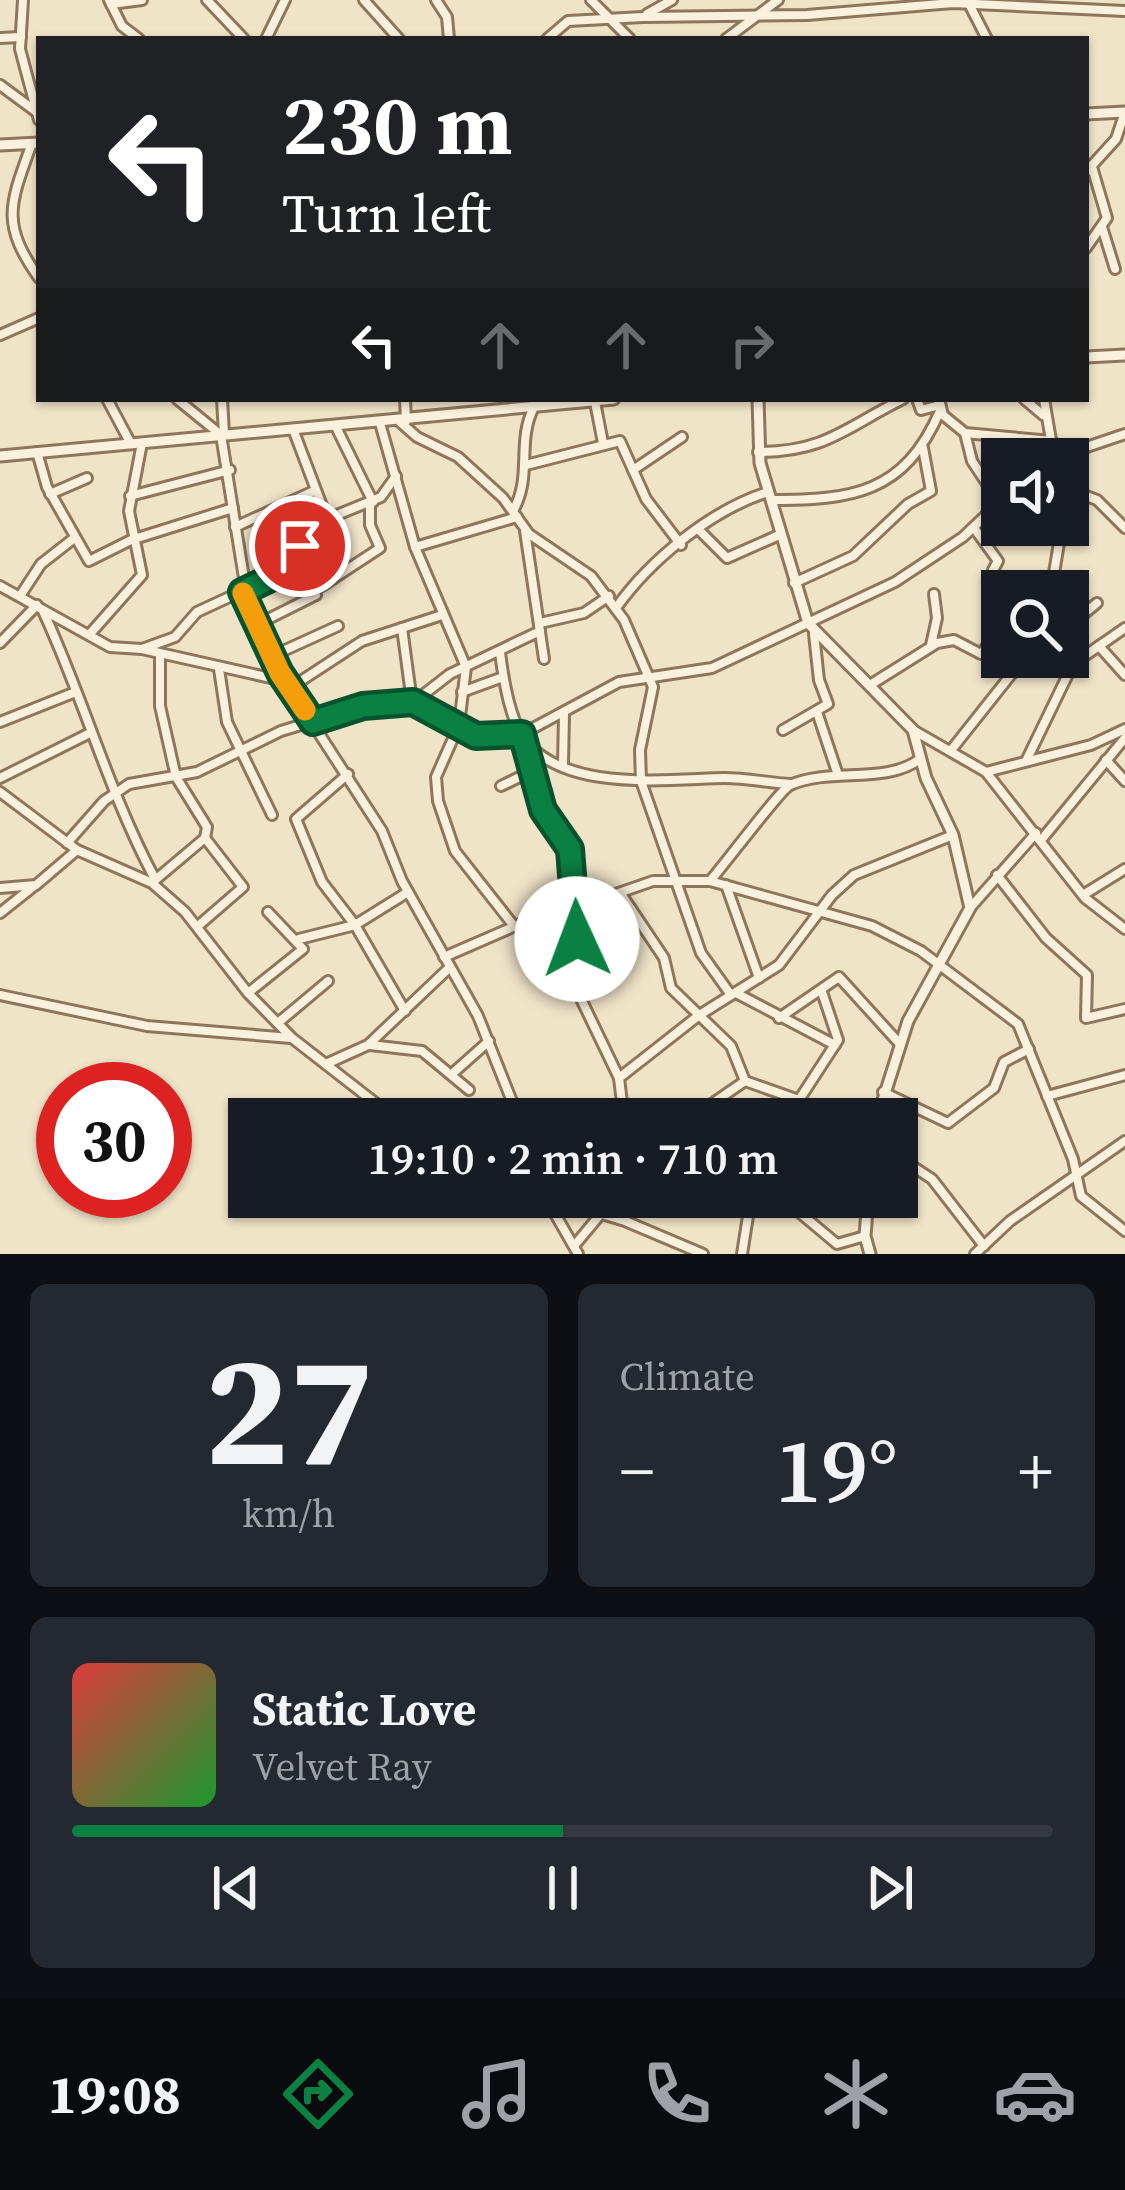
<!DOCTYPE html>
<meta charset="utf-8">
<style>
body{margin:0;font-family:"Source Serif 4",serif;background:#242831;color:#f1f3f6;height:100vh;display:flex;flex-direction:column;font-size:45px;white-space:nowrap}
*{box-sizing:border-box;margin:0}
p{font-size:39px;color:#9ea1a6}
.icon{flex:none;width:66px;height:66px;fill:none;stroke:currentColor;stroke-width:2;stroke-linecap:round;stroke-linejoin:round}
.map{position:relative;height:1254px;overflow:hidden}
.sheet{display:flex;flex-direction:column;gap:30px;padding:30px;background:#0d0f14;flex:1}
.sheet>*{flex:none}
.hud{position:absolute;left:36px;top:36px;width:1053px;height:366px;border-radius:0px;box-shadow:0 3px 9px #0004;background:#202124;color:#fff;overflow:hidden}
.controls{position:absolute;left:981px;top:438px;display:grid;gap:24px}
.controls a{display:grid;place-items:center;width:108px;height:108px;border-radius:0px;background:#171b24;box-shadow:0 3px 9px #0004;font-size:60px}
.speed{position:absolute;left:36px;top:1062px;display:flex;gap:24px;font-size:60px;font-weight:700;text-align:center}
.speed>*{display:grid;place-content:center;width:156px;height:156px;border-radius:50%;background:#171b24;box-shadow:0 3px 9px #0004;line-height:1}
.speed .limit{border:18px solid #d22;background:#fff;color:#111}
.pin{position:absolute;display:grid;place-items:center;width:102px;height:102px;color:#fff;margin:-51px;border:6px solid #fff;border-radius:50%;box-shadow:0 3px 12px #0007}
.me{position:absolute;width:132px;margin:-66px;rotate:358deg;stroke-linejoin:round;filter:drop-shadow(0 0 9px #0008)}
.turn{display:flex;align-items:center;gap:42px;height:252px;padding:0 48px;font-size:54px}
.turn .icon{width:156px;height:156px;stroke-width:2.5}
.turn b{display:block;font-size:84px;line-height:102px}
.lanes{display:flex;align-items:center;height:114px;padding:0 48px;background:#0003;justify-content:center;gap:60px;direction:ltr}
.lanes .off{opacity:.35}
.big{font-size:90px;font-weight:600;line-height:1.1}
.sheet .card{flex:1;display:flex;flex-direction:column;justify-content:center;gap:18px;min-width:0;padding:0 42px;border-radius:18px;background:#242831}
.sheet .dial{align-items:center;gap:0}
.dial b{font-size:156px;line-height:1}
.song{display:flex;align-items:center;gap:36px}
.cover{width:144px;height:144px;border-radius:18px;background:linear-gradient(135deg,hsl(0 70% 55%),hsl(130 70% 35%))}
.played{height:12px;border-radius:6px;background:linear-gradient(90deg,#0b8043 50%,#363941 50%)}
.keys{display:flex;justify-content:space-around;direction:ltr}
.heat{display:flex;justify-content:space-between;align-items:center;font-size:66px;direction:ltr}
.sheet .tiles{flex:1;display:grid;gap:30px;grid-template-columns:1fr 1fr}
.card:last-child{grid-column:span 2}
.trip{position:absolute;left:228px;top:1098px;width:690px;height:120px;border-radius:0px;background:#171b24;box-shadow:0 3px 9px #0004;font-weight:600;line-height:120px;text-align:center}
.dock{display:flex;height:192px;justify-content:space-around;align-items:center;background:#090b0e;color:#9ea1a6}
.dock .icon{width:84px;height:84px}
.dock .current{color:#0b8043}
.dock b{font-size:54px;color:#f1f3f6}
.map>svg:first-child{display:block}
</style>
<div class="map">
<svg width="1125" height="1254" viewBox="0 0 1125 1254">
<rect width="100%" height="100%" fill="#f0e4c8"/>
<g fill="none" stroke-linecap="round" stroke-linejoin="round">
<defs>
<g id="minor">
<path d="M23,0L20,49L39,120"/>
<path d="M109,0L122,26L139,39"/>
<path d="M207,0L244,39"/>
<path d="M364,0L399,39"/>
<path d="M436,0L447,17L449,39"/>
<path d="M591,0L630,39"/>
<path d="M967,0L987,39"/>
<path d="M111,4L142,0"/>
<path d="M647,14L672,0"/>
<path d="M0,38L21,37"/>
<path d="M266,39L285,0"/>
<path d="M547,39L568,21L643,17L807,15L953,3L1125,11"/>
<path d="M726,39L778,0"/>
<path d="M0,85L38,113"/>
<path d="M32,143C10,204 0,223 39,278"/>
<path d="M1086,172L1116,139L1125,112"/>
<path d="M1102,227L1115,269"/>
<path d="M1086,248L1107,218L1092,167"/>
<path d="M0,335L39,318"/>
<path d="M107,399L131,444"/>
<path d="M177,399L221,435L249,609L280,673L382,831L402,881L478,1016L519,1119"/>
<path d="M222,399L224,434"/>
<path d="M405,399L406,421"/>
<path d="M917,399L921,410L940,405"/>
<path d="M939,399L943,415L965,433L1052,441"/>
<path d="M1024,399L1043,415"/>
<path d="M1044,399L1054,458"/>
<path d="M595,402L603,443"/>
<path d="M400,422L417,437L458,457L503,498L529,534L591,576L624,620L653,687L640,750L641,781L701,953L731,995"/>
<path d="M380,423L415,547L466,667L459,725L436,777L438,801L455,851L514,926"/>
<path d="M335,425L373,502"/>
<path d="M293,429L327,519"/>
<path d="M965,433L972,461L999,502"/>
<path d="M37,452L47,487L89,561L131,540L233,508"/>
<path d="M758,452C826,452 846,427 903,399"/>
<path d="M1054,458L1125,434"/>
<path d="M526,465L620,441L646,499L681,545"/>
<path d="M633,470L682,437"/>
<path d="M1068,489L1097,500L1125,528"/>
<path d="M50,494L87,478"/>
<path d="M130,496L230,470"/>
<path d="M771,500C852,500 904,494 940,411"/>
<path d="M513,511C533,476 516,442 534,407"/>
<path d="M235,527L314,491"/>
<path d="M974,528L998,561L993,570L1004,591"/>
<path d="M699,530L727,558L779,535"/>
<path d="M525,531L544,659"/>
<path d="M415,547L517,517"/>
<path d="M294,554L322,586L380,548L370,525V503"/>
<path d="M794,583L853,556L908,504L931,491L923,448"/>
<path d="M0,586L110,647L142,649L284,681"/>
<path d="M1051,591L1062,525"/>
<path d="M20,596L41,564L73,539"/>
<path d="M616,608C650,560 711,510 768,492"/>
<path d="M43,611C84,699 108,791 155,879"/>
<path d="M540,623L584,613L609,596"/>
<path d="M256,625L316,595"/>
<path d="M1068,627L1097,603"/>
<path d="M402,628L412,702"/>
<path d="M89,635L142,575L129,511L142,443"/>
<path d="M0,643L37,605"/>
<path d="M1068,644L1080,655"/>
<path d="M931,645L937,618L934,594"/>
<path d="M1099,646L1125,675"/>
<path d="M142,649L175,637L197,612L279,574L327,519L381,497L396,476"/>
<path d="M500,652C503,677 508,711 521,734C558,794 668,779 725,778C747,778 769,783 791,784"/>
<path d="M272,656L338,626"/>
<path d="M219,669L227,722L272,815"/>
<path d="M870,685L937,643L954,640L981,654L1002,625"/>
<path d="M290,688L362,641L442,615"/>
<path d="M462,692L503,677"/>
<path d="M414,702L450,674L540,631"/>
<path d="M817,712L838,775"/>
<path d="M0,722L73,693"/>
<path d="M783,730L828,704L819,680L814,634"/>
<path d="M913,730L986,772L1085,898L1125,929"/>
<path d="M526,740L543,810L570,849L578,929L569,974L619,1078L624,1119"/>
<path d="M952,749L1025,657"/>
<path d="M1027,759L1073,664L1125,628"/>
<path d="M1106,760L1125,781"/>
<path d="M563,764L564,715"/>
<path d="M986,772L1091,745L1125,729"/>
<path d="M348,774L296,819L322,882L355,925L405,1011"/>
<path d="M0,778L90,733"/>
<path d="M501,786L532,771"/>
<path d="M0,792L77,850L152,883L185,912L248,993L292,1038L396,1119"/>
<path d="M1042,839L1125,738"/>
<path d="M67,843L104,801L129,784L197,772L281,731L363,706L414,702L476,736L522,734L619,682L712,668L895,582L963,537L1002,500"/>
<path d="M997,875L1046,938L1087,975L1086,1018L1125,1009"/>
<path d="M154,881L205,838L207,827L176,777L160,706V655"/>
<path d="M710,881C724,865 781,789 790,785C831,767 885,785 920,759"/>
<path d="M726,885L759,978"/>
<path d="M0,888L36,885L77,850"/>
<path d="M577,891L607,897L653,881H710L872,926L921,951L1018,1024L1073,1159L1081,1196L1125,1231"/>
<path d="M621,894L664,958L671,988L731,1046L745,1081"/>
<path d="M1083,895L1125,869"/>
<path d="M970,908L1036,833"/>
<path d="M0,913L34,886"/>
<path d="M198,926L243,887L205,838"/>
<path d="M299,939L355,925L408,892"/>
<path d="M444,957L552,910L576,908"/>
<path d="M248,993L303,949L268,912"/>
<path d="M736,993L835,1045"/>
<path d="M0,995L147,1026L291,1038"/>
<path d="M779,1018L839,977L899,1043"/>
<path d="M279,1022L328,981"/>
<path d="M370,1045L422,1051L469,1090"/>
<path d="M326,1064L368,1045L450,967"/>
<path d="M453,1073L489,1041"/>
<path d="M619,1078L698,1016L779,965L832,895L854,875L953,835"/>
<path d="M883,1092L948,1123L994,1088L1004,1062L1029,1049"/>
<path d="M1047,1096L1125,1075"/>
<path d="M799,1100L838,1040L822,992"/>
<path d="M700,1112L745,1081L799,1100L812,1119"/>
<path d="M512,1119L622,1106"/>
<path d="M897,1156L932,1179L984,1246"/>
<path d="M545,1197L625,1221L703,1254"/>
<path d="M781,1197L837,1244L865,1236"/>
<path d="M546,1198L578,1254"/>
<path d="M574,1246L599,1216"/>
<path d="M742,1254L751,1197"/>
<path d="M975,1254L1010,1221L1125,1141"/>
</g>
<g id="tertiary">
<path d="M1086,114L1125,112"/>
<path d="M0,145L39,143"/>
<path d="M1086,357L1125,355"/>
<path d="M758,399L760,463L808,623L913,730L926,778L953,835L970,908L908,1021L877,1119"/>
<path d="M0,456L614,399"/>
<path d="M868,1197L865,1236L870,1254"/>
</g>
</defs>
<use href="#minor" stroke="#8d765c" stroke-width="14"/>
<use href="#tertiary" stroke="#8d765c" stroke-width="15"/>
<use href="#minor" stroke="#faf1dc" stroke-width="8"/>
<use href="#tertiary" stroke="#faf1dc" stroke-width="9"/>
</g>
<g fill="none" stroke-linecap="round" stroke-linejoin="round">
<defs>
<path id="route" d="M300,546L279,574L242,592L280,673L313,722L363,706L413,702L476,736L522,734L543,810L570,849L577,939"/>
</defs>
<use href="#route" stroke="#07532c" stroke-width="30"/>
<use href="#route" stroke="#0b8043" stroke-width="21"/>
<path stroke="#f59e0b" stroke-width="21" d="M243,593L280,673L305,710"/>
</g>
</svg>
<div class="controls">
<a><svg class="icon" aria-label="sound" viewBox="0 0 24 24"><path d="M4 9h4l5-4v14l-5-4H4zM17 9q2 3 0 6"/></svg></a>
<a><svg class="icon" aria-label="search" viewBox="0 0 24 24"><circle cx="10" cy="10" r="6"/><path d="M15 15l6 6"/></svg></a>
</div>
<div class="speed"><div class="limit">30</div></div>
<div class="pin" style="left:300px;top:546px;background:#d93025"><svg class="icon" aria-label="arrive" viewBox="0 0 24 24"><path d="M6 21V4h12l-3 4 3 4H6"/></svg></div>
<svg class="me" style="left:577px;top:939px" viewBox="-20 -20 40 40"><circle r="19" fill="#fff"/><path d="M0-13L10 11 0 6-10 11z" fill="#0b8043"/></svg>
<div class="trip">19:10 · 2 min · 710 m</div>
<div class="hud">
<div class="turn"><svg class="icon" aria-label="left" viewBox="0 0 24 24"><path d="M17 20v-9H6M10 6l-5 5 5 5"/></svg><div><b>230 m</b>Turn left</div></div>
<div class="lanes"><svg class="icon" aria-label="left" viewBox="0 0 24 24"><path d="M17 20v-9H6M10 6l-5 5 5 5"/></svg><svg class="icon off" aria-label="ahead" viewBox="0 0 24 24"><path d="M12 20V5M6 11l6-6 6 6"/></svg><svg class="icon off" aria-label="ahead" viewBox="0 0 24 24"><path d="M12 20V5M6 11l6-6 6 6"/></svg><svg class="icon off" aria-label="right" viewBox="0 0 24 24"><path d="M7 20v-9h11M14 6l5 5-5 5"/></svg></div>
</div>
</div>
<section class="sheet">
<div class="tiles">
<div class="card dial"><b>27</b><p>km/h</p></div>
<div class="card"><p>Climate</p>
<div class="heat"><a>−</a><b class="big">19°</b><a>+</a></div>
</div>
<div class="card">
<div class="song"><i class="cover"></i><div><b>Static Love</b><p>Velvet Ray</p></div></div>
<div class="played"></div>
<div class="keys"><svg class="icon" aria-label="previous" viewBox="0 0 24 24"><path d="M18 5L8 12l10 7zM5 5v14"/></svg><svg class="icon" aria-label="pause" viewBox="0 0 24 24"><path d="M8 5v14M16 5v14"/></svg><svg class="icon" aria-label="next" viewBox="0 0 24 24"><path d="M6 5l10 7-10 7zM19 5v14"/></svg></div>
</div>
</div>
</section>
<nav class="dock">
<b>19:08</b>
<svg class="icon current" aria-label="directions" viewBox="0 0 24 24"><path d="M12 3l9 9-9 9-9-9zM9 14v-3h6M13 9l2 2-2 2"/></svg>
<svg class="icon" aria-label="music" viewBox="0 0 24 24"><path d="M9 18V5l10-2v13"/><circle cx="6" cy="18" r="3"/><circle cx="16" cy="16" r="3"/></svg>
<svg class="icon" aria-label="phone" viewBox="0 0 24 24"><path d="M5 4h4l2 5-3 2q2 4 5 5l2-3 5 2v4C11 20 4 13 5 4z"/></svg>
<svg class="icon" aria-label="climate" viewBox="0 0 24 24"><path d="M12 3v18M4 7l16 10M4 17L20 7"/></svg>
<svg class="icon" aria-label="car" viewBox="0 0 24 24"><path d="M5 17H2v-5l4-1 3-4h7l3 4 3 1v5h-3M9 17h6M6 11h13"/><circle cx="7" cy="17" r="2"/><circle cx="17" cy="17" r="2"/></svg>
</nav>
